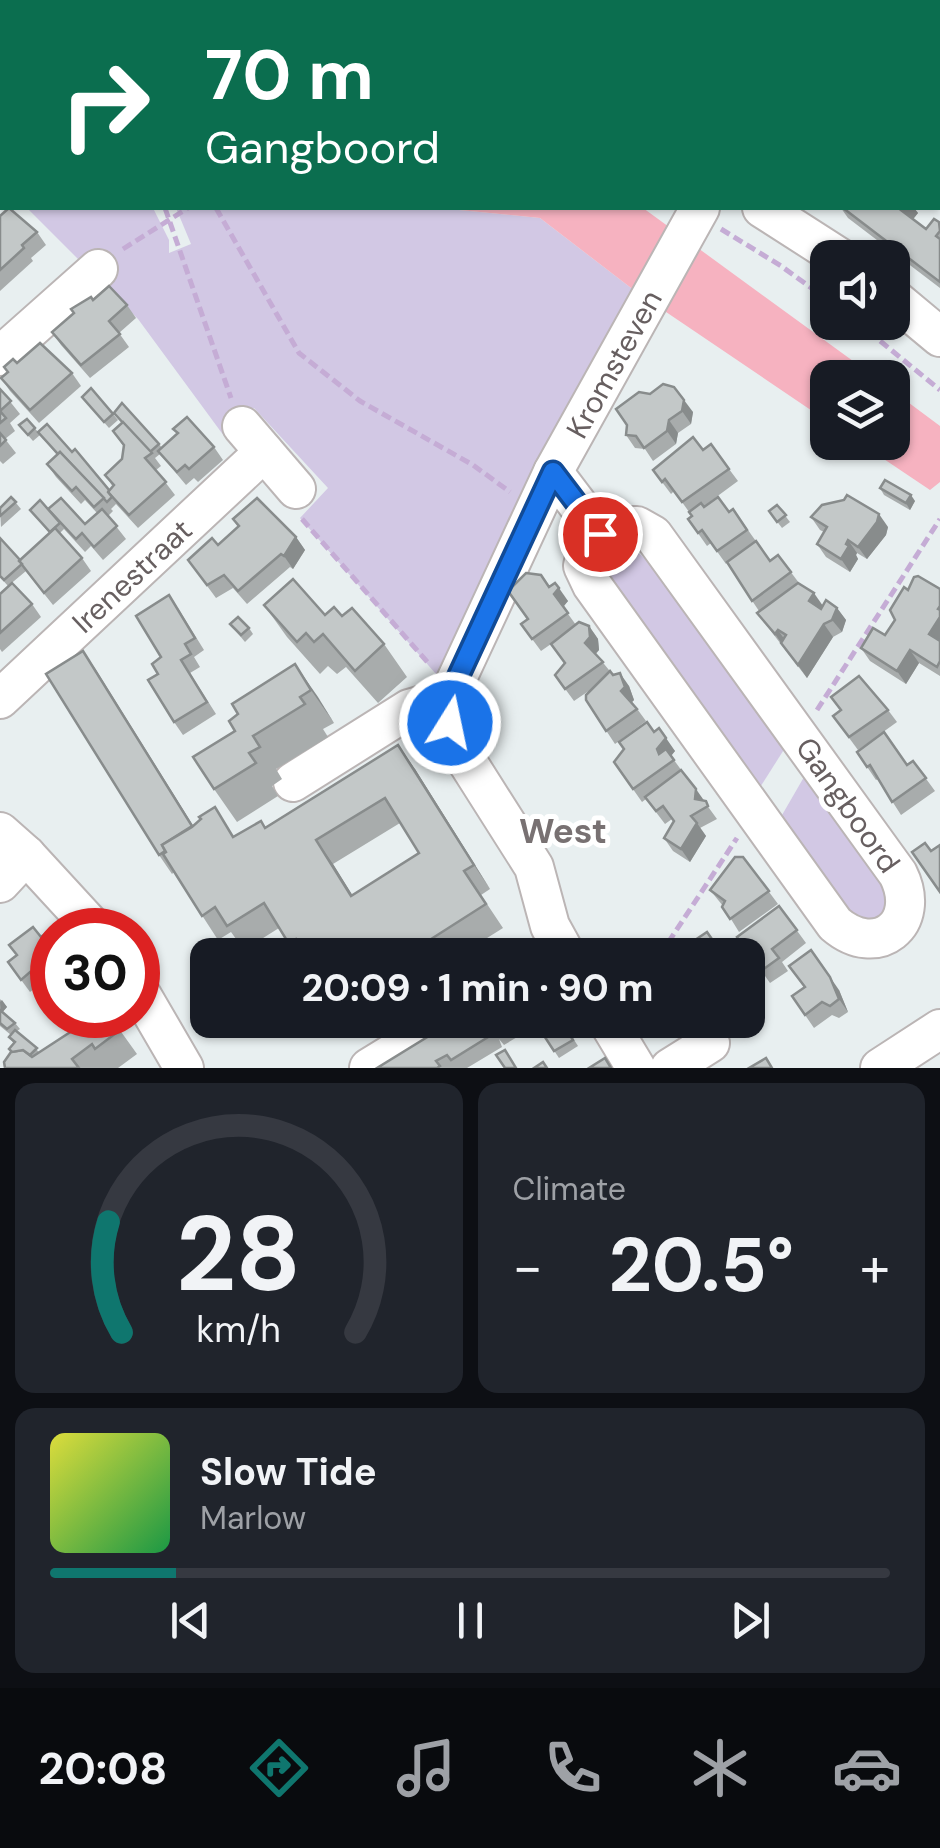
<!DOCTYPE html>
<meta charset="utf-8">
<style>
body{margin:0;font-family:"DM Sans",sans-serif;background:#20242c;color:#f1f3f6;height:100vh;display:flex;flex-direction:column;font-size:38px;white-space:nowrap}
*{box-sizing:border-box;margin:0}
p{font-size:32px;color:#9ea1a6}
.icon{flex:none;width:55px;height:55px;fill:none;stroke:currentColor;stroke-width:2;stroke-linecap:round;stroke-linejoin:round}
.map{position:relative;height:1068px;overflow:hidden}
.side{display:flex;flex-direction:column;gap:15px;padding:15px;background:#0d0f14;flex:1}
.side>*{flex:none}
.banner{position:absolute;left:0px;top:0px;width:940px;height:210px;box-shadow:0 2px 8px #0004;background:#0b6e4f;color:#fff;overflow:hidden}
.buttons{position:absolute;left:810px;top:240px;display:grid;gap:20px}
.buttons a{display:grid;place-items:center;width:100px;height:100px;border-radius:20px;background:#171b24;box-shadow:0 2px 8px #0004;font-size:50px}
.speed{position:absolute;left:30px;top:908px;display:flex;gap:20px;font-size:50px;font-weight:700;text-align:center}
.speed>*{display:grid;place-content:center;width:130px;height:130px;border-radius:50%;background:#171b24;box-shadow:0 2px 8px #0004;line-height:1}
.speed .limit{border:15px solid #d22;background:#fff;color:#111}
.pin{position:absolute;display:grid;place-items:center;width:85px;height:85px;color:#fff;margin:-42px;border:5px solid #fff;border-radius:50%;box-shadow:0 2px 10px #0007}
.me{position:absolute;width:110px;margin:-55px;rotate:10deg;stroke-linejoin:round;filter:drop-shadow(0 0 8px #0008)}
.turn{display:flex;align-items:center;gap:35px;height:210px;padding:0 40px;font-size:45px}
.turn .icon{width:130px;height:130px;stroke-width:2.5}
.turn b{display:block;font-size:70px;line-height:85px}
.big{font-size:75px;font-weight:700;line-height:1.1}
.side .widget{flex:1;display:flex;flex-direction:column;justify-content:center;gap:15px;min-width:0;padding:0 35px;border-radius:20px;background:#20242c}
.side .dial{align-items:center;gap:0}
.dial svg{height:260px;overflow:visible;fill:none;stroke:#363941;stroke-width:7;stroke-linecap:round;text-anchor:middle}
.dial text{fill:#f1f3f6;stroke:none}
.song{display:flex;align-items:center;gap:30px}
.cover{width:120px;height:120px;border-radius:15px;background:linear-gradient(135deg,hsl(60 70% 55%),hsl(140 70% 35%))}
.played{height:10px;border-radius:5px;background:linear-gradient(90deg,#0f766e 15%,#363941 15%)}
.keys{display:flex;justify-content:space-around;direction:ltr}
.heat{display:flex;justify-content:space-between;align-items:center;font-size:55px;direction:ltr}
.side .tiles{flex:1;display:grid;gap:15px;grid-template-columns:1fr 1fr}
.widget:last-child{grid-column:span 2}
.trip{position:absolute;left:190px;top:938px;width:575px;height:100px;border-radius:20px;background:#171b24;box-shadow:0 2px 8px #0004;font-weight:700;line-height:100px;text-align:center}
.tab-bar{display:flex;height:160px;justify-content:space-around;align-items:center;background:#090b0e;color:#9ea1a6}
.tab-bar .icon{width:70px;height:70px}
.tab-bar .on{color:#0f766e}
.tab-bar b{font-size:45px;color:#f1f3f6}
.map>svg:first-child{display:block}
</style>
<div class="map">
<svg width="940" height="1068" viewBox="0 0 940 1068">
<rect width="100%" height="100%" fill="#e8eff0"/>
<g fill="#d2c8e4">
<path d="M27,208H153L169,240V253L191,244L176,208H439L540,218L635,291L442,681L300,518L328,488L254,408L224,436L138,319Z"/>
<path d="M619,544L631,546L653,566L785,748L759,789L607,578L608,555Z"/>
<path d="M804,777L887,893L886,918L859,932L778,822Z"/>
</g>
<g fill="#f6b2c0">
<path d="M439,208H643L875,377L828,378L827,421L635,291L540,218Z"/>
<path d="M893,391L940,426V482L930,490L860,443L892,442Z"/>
</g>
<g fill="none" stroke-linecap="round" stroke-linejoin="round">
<defs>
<g id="minor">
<path d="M759,2L773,0"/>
<path d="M800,2V0"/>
<path d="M905,2L909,0"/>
<path d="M762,208L840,258"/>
<path d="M892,297L940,337"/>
<path d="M0,356L98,269"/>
<path d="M242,426L296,489"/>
<path d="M553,472L600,534"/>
<path d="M616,526H637L653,535L898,874C923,924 877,960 835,924L592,585L583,566L588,545Z"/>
<path d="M0,699L264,452"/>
<path d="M293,782L409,709L430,703L451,702"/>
<path d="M0,832L26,855L95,930"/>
<path d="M0,883L26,855"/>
<path d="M566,955L550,926L534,867L463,755L451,723L452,689L553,472L700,208"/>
<path d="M138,989L184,1068"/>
<path d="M607,1020L636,1068"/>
<path d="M369,1068L447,1020"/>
<path d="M670,1068L710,1043"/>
<path d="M880,1068L940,1029"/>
</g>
</defs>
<use href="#minor" stroke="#bbb5b5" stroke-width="42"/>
<g stroke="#c5acd5" stroke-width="5" stroke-dasharray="10 5" stroke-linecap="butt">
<path d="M56,0L58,2"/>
<path d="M405,0L408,2"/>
<path d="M443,2L448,0"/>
<path d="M165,208L231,398"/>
<path d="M216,208L299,353L360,401L473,465L510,492"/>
<path d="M721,229L781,266L828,300"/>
<path d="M123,249L188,208"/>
<path d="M857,322L940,390"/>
<path d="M302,519L430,665"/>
<path d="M817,710L940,519"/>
<path d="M660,955L737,838"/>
</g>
<use href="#minor" stroke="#fff" stroke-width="38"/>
</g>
<g fill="#a8acac" fill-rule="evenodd">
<path d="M542,0H559L555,2H544Z"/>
<path d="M938,15L940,16V77L938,78Z"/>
<path d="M841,208H914L918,213L913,219L926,229L940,223V288L848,218Z"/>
<path d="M0,216L37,232L46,245L31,258L33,261L0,291Z"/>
<path d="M93,300L127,305L136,318L119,333L129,347L90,378L61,345L52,332Z"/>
<path d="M17,363L72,373L81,386L39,423L10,391L1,378Z"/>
<path d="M0,389L20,414L10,423L15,431L5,439L16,453L3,464L0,461Z"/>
<path d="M639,392L693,412L691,424L678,433L676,444L653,461L645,449L635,448L626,435Z"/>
<path d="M82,397L113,414L118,420L109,428Z"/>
<path d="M114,413L159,444L162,448L177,434L173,429L214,447L223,460L198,482L194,478L186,485L160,454L155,458L161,466L156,470L175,495L138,528L116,504L111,509L113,511L108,516L126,539L103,560L91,546L85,552L64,529L60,533L82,558L91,571L53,605L26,571L8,586L0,577V538L20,560L49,533L30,510L52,514L85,524L97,513L85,500L81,504L56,477L47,464L57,455L40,435L33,441L19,425L27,419L38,432L72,452L109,490L113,487L105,475L122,459L124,447L113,431L122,423Z"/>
<path d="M703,450L729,469L738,481L704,506L729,512L733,509L770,561L778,555L799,583L823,606L837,608L846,620L842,632L833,637L807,678L757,613L759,611L727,563L726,564L711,543L707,546L688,519L692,516L674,491L671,494L653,470Z"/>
<path d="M880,488L915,501L910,510L884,495Z"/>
<path d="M11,497L21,509L1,527L0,508Z"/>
<path d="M777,505L790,522L782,528L769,511Z"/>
<path d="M811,517L888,527L886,535L867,559L857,553L856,555L858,559L850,572L826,557L817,544L824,532L820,530Z"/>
<path d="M233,519L296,537L305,550L293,569L290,567L247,604L233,588L216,598L188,560L218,545L238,527Z"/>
<path d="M549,587L568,601L563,607L576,625L589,626L598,639L599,650L596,654L613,675L629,686L634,700L632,702L646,721L615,744L586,700L593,688L574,701L555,675L565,663L551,644L541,651L521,624L528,619Z"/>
<path d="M940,589V676L919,663L906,684L870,661L861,648L885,635L895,620L908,590Z"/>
<path d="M0,594L32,604L41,617L2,652L0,649Z"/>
<path d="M264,605L325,615L342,616L384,644L407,677L378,703L346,667L337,674L328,666L320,674L287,637Z"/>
<path d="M178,608L204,650L194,657L200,667L190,673L216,714L183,735L174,722L158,674L161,657Z"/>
<path d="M230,624L249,628L253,634L245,642Z"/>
<path d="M83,651L193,826L235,837L266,828L415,769L490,889L481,895L503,928L460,955H297L279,928L244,950L231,932L218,940L174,872L172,874L159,855ZM400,823L419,853L352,895L333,864Z"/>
<path d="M295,664L334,723L323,729L328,737L276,769L282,779L272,786L278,796L237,822L214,789L235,731Z"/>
<path d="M888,710L897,722L858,750L833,716Z"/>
<path d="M654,732L675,751L671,756L717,819L700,828L706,836L690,862L673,851L664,838L674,821L672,819L665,824L646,799L642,802L614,762Z"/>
<path d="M857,752L907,765L913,761L935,791L901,815L878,779L876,780Z"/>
<path d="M743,857L778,904L739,932L723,906L710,890Z"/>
<path d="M779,906L806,943L782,962L788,971L770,983L737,937Z"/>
<path d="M707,932L719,949L710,955H706L695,940Z"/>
<path d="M41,937L39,985L30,992L8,962Z"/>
<path d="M839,990L848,1012L839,1018L832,1015L814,1028L792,996Z"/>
<path d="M0,999L7,1007L2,1012L15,1023L20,1029L17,1031L39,1052L73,1030L62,1015H109L137,1054L118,1068H5L14,1044L9,1037L11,1035L0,1026Z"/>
<path d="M455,1020H537L539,1024L504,1045L499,1039L502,1047L467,1068H377Z"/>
<path d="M561,1020L578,1046L559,1058L539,1028L548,1023Z"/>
</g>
<g fill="#888c8c">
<path d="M903,208H914L918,213L910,223L901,210Z"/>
<path d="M684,400L693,412L691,424L682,411Z"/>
<path d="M669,420L678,433L676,444L667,431Z"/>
<path d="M911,495L915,501L910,510L906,503Z"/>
<path d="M879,514L888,527L886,535L867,559L858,547Z"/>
<path d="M296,537L305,550L293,569L284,556Z"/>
<path d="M848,540L857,553L856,555L858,559L850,572L841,559Z"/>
<path d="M559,588L568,601L563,607L554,594Z"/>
<path d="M814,593L823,606L818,614L809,601Z"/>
<path d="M837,608L846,620L842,632L832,620Z"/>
<path d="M940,617V644L929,634Z"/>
<path d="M824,624L833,637L807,678L798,665Z"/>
<path d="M589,626L598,639L599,650L594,655L585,643Z"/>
<path d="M778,630L787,643L784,647L775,634Z"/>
<path d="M910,650L919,663L906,684L897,671Z"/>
<path d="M83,651L96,670L209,851L196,832Z"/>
<path d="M295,664L318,697L334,723L311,690Z"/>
<path d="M620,673L629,686L634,700L630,704L621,691Z"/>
<path d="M666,738L675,751L666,762L668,767L657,749Z"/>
<path d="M398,745L415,769L490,889L474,865Z"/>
<path d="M696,789L705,802L695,799Z"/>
<path d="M697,823L706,836L690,862L681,849Z"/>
<path d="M316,840L333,864L368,920L351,896Z"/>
<path d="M830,977L839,990L848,1012L839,999Z"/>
<path d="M2,1000L7,1007L1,1014L0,1002Z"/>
</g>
<g fill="#c3c8c8" stroke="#888c8c" stroke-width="2.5" fill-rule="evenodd">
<path d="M570,0H623L625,2H572Z"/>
<path d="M939,14L940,16V58L938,59Z"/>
<path d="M9,208L37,232L22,245L24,248L0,270V216Z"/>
<path d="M843,208H903L901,210L926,229L934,219L939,222L940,231L936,236L940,239V282Z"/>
<path d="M109,286L127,305L109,321L120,334L81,365L52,332L74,313L71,309L91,297L93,300Z"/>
<path d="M40,343L72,373L30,410L1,378L8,372L4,367L13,359L17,363Z"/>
<path d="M663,384L674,387L684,400L682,411L669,420L667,431L644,448L636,436L626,435L627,425L616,409L639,392L650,394Z"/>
<path d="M91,388L113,414L104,422L82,397Z"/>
<path d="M0,389L11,401L0,411Z"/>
<path d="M122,403L159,444L150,452L114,413Z"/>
<path d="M0,411L6,418L0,423Z"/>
<path d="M187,417L214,447L189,469L185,465L177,472L158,451L178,433L173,429Z"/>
<path d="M27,419L35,428L28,435L19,425Z"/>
<path d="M123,422L152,453L145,458L166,482L129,515L108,492L114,485L105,475L122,459L124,445L113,431Z"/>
<path d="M47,424L72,452L75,449L109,490L108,492L112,497L107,502L60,452L58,454L38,432Z"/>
<path d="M0,433L6,440L0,446Z"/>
<path d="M693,437L703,450L711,444L729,469L682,502L665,479L662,482L653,470Z"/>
<path d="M60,452L104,498L94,507L76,487L72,491L47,464Z"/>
<path d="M885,480L911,495L906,503L880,488Z"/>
<path d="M847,495L879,514L877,522L858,547L848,540L846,544L849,546L841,559L817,544L827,527L811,517L822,505L844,500Z"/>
<path d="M11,497L16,502L0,516V508Z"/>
<path d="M718,497L729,512L733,509L747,530L717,551L702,530L698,533L688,519L692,516L689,512L701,503L704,507Z"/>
<path d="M61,498L85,524L102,509L117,526L94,547L82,533L76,539L48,509Z"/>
<path d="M257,498L296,537L284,556L281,554L238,591L224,575L207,585L188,560L212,538L218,545L239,526L233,519Z"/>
<path d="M40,500L60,523L50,532L30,510Z"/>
<path d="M777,505L786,515L777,522L769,511Z"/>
<path d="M55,528L82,558L44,593L19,561Z"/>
<path d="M0,538L20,560L19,561L22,564L4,580L0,576Z"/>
<path d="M756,541L770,561L778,555L791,572L752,601L727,562Z"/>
<path d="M526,573L541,575L549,587L555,583L559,588L554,594L568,613L532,639L521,624L528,619L508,591Z"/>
<path d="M918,576L940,589V606L938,609L940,610V617L929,634L940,641V661L937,667L910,650L897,671L861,648L873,628L885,635L895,620L890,610L904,587L908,590L914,577Z"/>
<path d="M293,579L325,615L334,607L342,616L352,608L384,644L355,671L323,634L314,642L306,633L297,642L264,605Z"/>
<path d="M12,583L32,604L0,633V594Z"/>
<path d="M798,583L814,593L809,601L821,609L826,600L837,608L832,620L824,624L798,665L781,643L786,635L778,630L775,634L757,613Z"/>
<path d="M169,595L195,638L185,644L191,654L181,660L207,702L174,722L148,680L158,674L152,664L161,657L136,616Z"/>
<path d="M238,617L249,628L241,635L230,624Z"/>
<path d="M579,622L589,626L590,637L585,643L603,662L565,689L555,675L565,663L551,644Z"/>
<path d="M83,651L192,826L162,845L165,851L159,855L46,674Z"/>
<path d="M295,664L311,690L300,697L305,704L253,736L260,747L249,753L256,763L214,789L193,757L235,731L229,721L238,714L232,704Z"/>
<path d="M610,671L613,675L620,673L625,687L621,691L637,709L606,731L586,700V695Z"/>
<path d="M859,676L888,710L849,737L833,716L841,710L831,697Z"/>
<path d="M647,722L654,732L659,728L666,738L657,749L659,754L666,749L674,760L633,789L614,762L624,749L619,742Z"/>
<path d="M884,732L907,765L913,761L926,778L892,802L870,765L867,767L857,752Z"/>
<path d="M398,745L474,865L464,871L486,904L406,955H306L296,939L289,944L264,903L227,926L215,907L202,916L163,854L166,852L162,845L192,827L201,819L199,817L215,807L233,837L261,821L265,828ZM385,798L419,853L351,896L316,840Z"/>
<path d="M681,770L696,789L695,799L706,801L708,806L691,816L697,823L681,849L664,838L674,821L663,806L656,811L645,797Z"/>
<path d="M925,843L931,851L940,845V892L912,852Z"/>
<path d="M735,857H743L769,891L730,919L722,907L725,901L710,890Z"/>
<path d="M779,906L797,930L772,949L779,958L761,971L737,937Z"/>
<path d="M33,927L41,937L46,933L52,942V1002L30,972L21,980L8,962L17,955L9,945Z"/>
<path d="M707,932L714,942L703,951L695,940Z"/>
<path d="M811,950L830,977L839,999L830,1006L822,1002L805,1015L792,996L805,987L789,966Z"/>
<path d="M0,1010L15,1023L7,1029L0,1023Z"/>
<path d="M62,1015H84L70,1026Z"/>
<path d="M87,1015H109L120,1030L95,1049L92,1044L72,1059L79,1068H5L4,1062L11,1052L23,1050L32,1057L78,1027L75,1024Z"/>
<path d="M455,1020H515L496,1032L490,1026L493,1034L451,1060L447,1055L436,1061L440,1066L437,1068H377Z"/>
<path d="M546,1020H561L573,1040L554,1051L539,1028L548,1023Z"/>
<path d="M15,1030L37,1048L30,1055L23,1050L12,1052L9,1049L15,1042L9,1037Z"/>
<path d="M505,1050L516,1068H505L496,1055Z"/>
<path d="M605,1058L611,1068H589Z"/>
<path d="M766,1058L772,1068H749Z"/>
<path d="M543,1062L547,1068H534Z"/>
</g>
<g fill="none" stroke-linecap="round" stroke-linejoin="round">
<defs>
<path id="route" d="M450,723L452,690L553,472L600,534"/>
</defs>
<use href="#route" stroke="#114b97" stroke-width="25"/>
<use href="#route" stroke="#1a73e8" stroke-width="18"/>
</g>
<g text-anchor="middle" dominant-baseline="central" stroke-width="10" stroke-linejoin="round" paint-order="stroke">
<g font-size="30" fill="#675f60" stroke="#fff">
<text transform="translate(614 364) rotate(-61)">Kromsteven</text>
<text transform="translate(132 576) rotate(-43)">Irenestraat</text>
<text transform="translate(848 805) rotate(55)">Gangboord</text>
</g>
<g font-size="35" font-weight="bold" fill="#787172" stroke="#fff">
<text x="563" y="831">West</text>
</g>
</g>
</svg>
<div class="buttons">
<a><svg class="icon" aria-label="sound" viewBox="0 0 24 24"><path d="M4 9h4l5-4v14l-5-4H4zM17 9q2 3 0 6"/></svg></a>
<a><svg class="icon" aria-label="layers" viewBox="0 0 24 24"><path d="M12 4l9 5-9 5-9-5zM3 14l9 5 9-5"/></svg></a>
</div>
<div class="speed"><div class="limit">30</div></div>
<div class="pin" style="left:600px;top:534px;background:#d93025"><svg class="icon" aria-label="arrive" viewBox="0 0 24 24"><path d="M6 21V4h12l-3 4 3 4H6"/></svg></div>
<svg class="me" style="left:450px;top:723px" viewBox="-20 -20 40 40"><circle r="17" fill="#1a73e8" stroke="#fff" stroke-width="3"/><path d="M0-11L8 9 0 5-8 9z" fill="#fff"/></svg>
<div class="trip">20:09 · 1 min · 90 m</div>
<div class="banner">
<div class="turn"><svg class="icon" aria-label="right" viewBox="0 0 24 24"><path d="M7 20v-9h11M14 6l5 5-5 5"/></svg><div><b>70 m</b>Gangboord</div></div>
</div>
</div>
<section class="side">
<div class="tiles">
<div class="widget dial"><svg viewBox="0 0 100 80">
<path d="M14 69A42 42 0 1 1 86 69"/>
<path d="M14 69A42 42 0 0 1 10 35" stroke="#0f766e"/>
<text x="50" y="56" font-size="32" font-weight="700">28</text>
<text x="50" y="72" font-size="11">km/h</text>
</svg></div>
<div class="widget"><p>Climate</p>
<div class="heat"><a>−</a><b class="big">20.5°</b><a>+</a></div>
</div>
<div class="widget">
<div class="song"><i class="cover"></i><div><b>Slow Tide</b><p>Marlow</p></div></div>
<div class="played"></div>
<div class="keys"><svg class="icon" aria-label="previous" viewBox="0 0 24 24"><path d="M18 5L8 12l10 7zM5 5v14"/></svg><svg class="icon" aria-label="pause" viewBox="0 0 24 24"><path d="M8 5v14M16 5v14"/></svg><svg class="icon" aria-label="next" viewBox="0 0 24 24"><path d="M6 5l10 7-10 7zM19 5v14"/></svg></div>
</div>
</div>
</section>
<nav class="tab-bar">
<b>20:08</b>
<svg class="icon on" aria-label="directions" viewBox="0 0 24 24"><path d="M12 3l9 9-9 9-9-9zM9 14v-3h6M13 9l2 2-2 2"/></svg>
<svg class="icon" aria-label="music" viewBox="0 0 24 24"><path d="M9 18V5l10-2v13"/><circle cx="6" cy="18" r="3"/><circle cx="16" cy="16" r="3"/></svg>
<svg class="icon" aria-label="phone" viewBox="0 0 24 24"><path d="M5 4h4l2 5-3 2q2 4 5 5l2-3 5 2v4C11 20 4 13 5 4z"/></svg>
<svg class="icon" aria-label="climate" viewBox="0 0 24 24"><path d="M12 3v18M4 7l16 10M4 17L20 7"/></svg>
<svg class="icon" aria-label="car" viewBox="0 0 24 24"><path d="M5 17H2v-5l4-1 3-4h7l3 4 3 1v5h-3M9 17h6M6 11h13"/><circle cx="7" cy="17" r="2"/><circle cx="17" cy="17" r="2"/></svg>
</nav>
